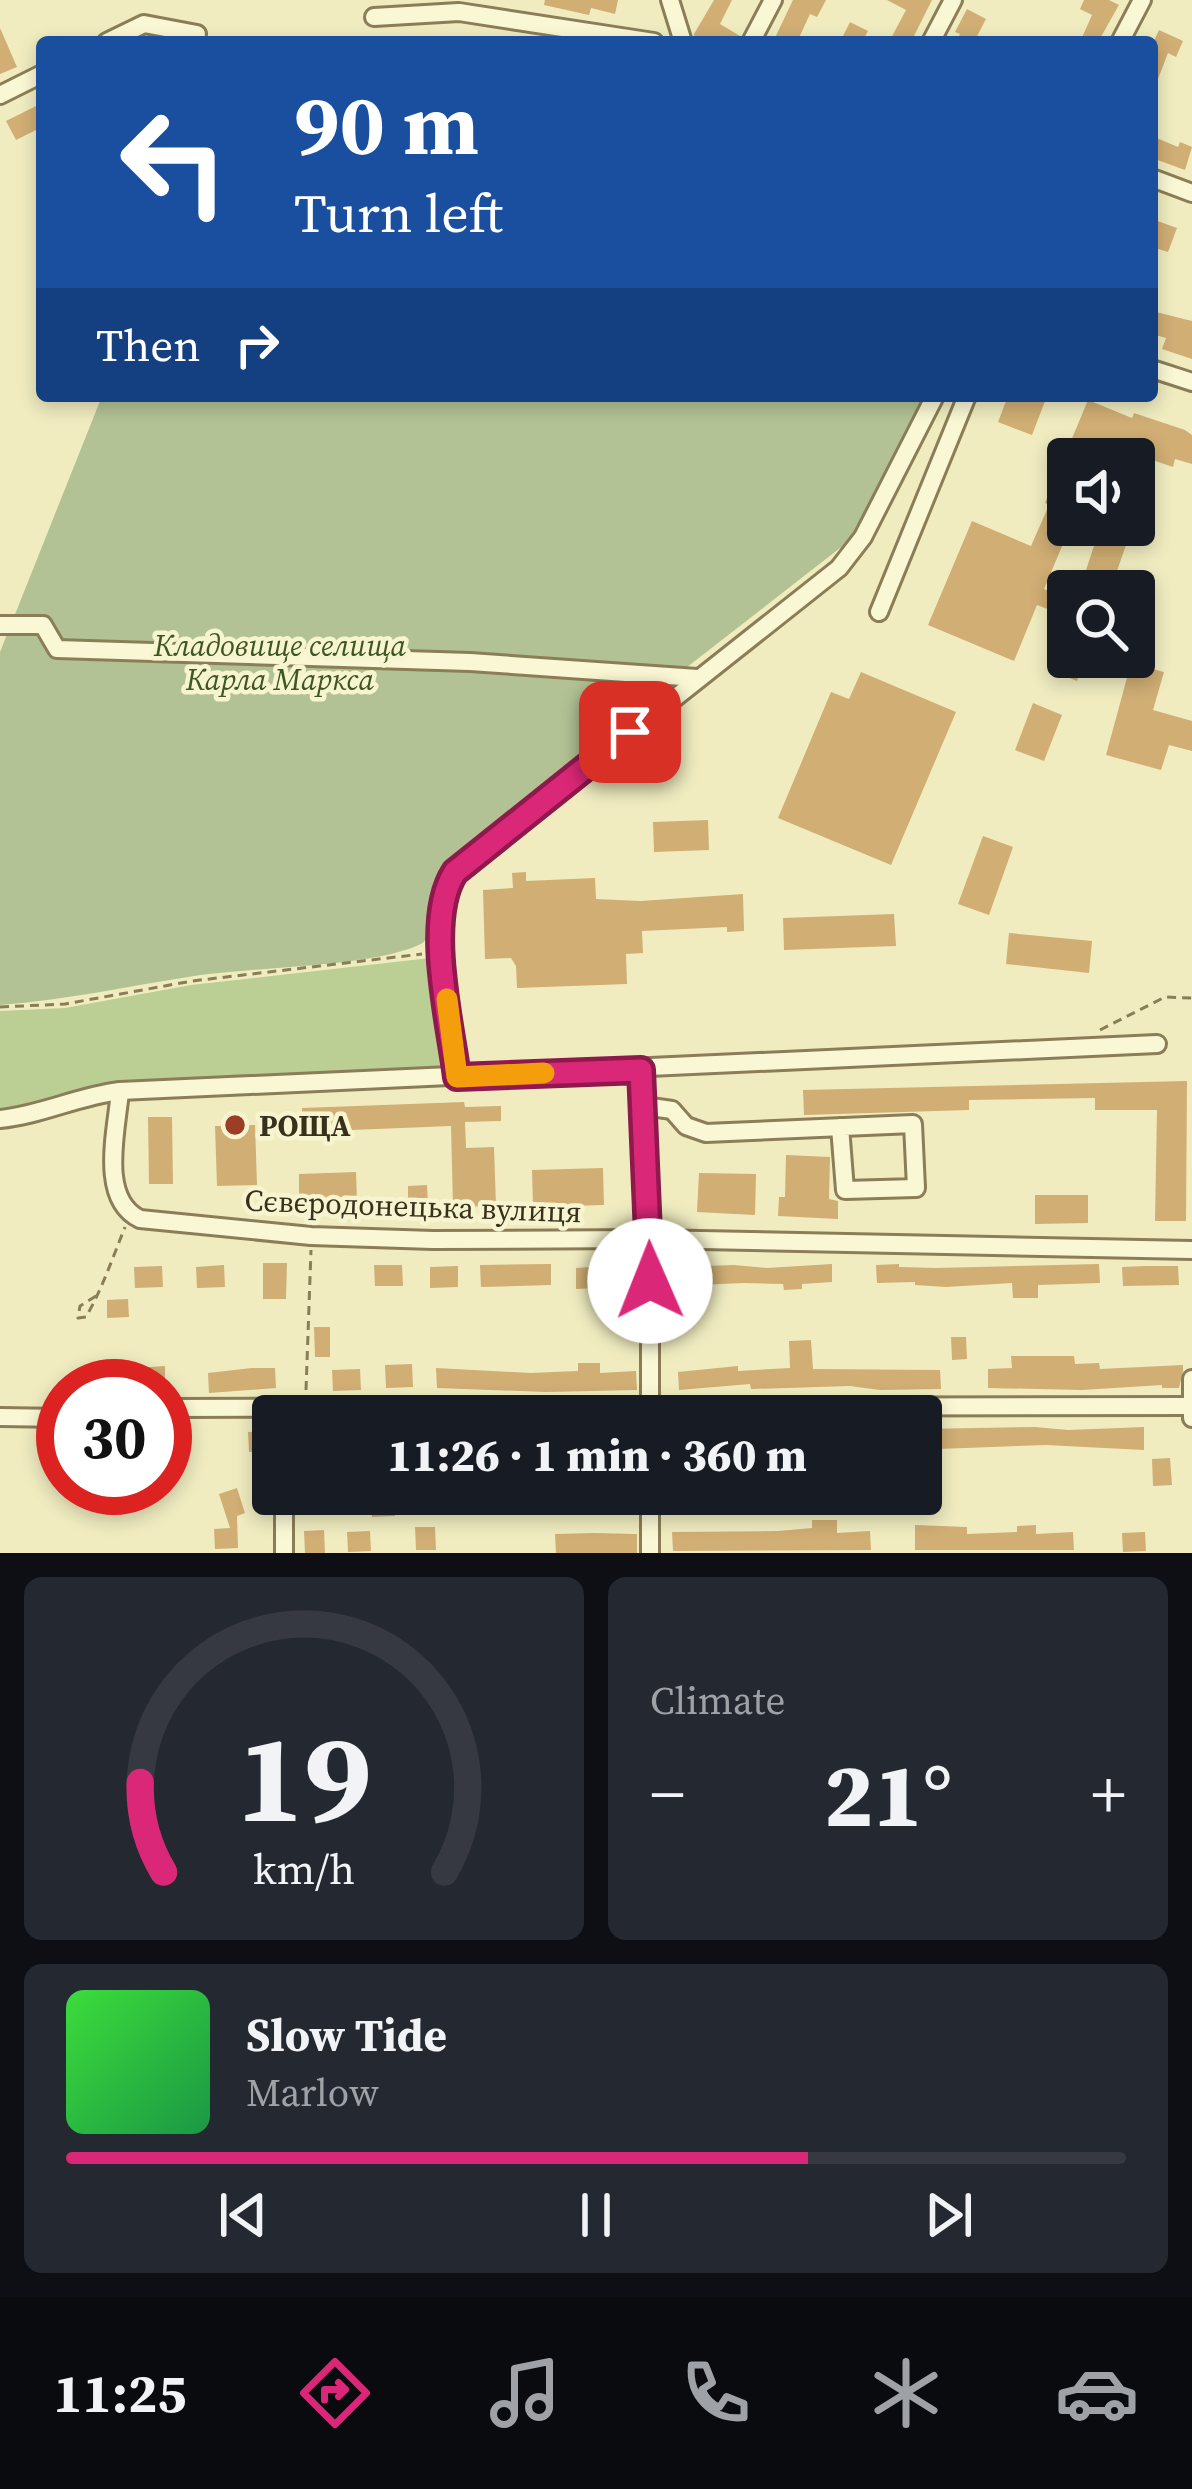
<!DOCTYPE html>
<meta charset="utf-8">
<style>
body{margin:0;font-family:"Source Serif 4",serif;background:#242831;color:#f1f3f6;height:100vh;display:flex;flex-direction:column;font-size:45px;white-space:nowrap}
*{box-sizing:border-box;margin:0}
p{font-size:39px;color:#9ea1a6}
.icon{flex:none;width:66px;height:66px;fill:none;stroke:currentColor;stroke-width:2;stroke-linecap:round;stroke-linejoin:round}
.map{position:relative;height:1553px;overflow:hidden}
.side{display:flex;flex-direction:column;gap:24px;padding:24px;background:#0d0f14;flex:1}
.side>*{flex:none}
.guide{position:absolute;left:36px;top:36px;width:1122px;height:366px;border-radius:12px;box-shadow:0 6px 18px #0003;background:#1a4fa0;color:#fff;overflow:hidden}
.tools{position:absolute;left:1047px;top:438px;display:grid;gap:24px}
.tools a{display:grid;place-items:center;width:108px;height:108px;border-radius:12px;background:#171b24;box-shadow:0 6px 18px #0003;font-size:60px}
.speed{position:absolute;left:36px;top:1359px;display:flex;gap:24px;font-size:60px;font-weight:700;text-align:center}
.speed>*{display:grid;place-content:center;width:156px;height:156px;border-radius:50%;background:#171b24;box-shadow:0 6px 18px #0003;line-height:1}
.speed .limit{border:18px solid #d22;background:#fff;color:#111}
.pin{position:absolute;display:grid;place-items:center;width:102px;height:102px;color:#fff;margin:-51px;border-radius:24px;box-shadow:0 6px 18px #0006}
.me{position:absolute;width:132px;margin:-66px;rotate:359deg;stroke-linejoin:round;filter:drop-shadow(0 0 9px #0008)}
.turn{display:flex;align-items:center;gap:42px;height:252px;padding:0 60px;font-size:54px}
.turn .icon{width:156px;height:156px;stroke-width:2.5}
.turn b{display:block;font-size:84px;line-height:102px}
.then{display:flex;align-items:center;height:114px;padding:0 60px;background:#0003;gap:24px;font-size:45px}
.big{font-size:90px;font-weight:800;line-height:1.1}
.side .tile{flex:1;display:flex;flex-direction:column;justify-content:center;gap:18px;min-width:0;padding:0 42px;border-radius:18px;background:#242831}
.side .dial{align-items:center;gap:0}
.dial svg{height:312px;overflow:visible;fill:none;stroke:#363941;stroke-width:7;stroke-linecap:round;text-anchor:middle}
.dial text{fill:#f1f3f6;stroke:none}
.song{display:flex;align-items:center;gap:36px}
.cover{width:144px;height:144px;border-radius:18px;background:linear-gradient(135deg,hsl(120 70% 55%),hsl(140 70% 35%))}
.played{height:12px;border-radius:6px;background:linear-gradient(90deg,#db2777 70%,#363941 70%)}
.keys{display:flex;justify-content:space-around;direction:ltr}
.heat{display:flex;justify-content:space-between;align-items:center;font-size:66px;direction:ltr}
.side .tiles{flex:1;display:grid;gap:24px;grid-template-columns:1fr 1fr}
.tile:last-child{grid-column:span 2}
.trip{position:absolute;left:252px;top:1395px;width:690px;height:120px;border-radius:12px;background:#171b24;box-shadow:0 6px 18px #0003;font-weight:800;line-height:120px;text-align:center}
.menu{display:flex;height:192px;justify-content:space-around;align-items:center;background:#090b0e;color:#9ea1a6}
.menu .icon{width:84px;height:84px}
.menu .current{color:#db2777}
.menu b{font-size:54px;color:#f1f3f6}
.map>svg:first-child{display:block}
</style>
<div class="map">
<svg width="1192" height="1553" viewBox="0 0 1192 1553">
<rect width="100%" height="100%" fill="#f0ecc0"/>
<path fill="#bbce94" d="M430,958L443,1057L439,1069L120,1084C79,1089 41,1106 0,1110V1011L65,1008L191,985Z"/>
<path fill="#b3c294" d="M102,396H926L849,541L646,699L448,866C429,890 438,918 424,942C384,967 248,967 194,976C129,986 66,1000 0,1005V652Z"/>
<g fill="#d0ae74">
<path d="M545,0H618L615,14L591,8L589,15L544,5Z"/>
<path d="M714,0H732L720,24L740,36L738,42H695L694,34Z"/>
<path d="M793,0H826L817,17L810,14L797,42H773Z"/>
<path d="M887,0H932L911,42H889L906,10Z"/>
<path d="M1084,0H1109L1119,5L1098,42H1080L1092,15L1080,9Z"/>
<path d="M967,9L986,19L974,42H956L960,34L955,32Z"/>
<path d="M850,22L868,31L862,42H840Z"/>
<path d="M0,28L17,67L0,74Z"/>
<path d="M1159,30L1183,41L1176,57L1168,53L1153,92L1152,45Z"/>
<path d="M42,103V127L16,140L6,121Z"/>
<path d="M1152,136L1178,147L1180,142L1192,147L1185,170L1152,158Z"/>
<path d="M1152,219L1177,228L1168,252L1152,247Z"/>
<path d="M1152,311L1192,321V359L1162,349L1166,338L1152,334Z"/>
<path d="M1008,396H1047L1032,435L998,422Z"/>
<path d="M1088,400L1132,418L1134,413L1185,430L1192,435V464L1175,459L1173,467L1105,444L1099,459H1068V525H1071L1044,589L1068,598V617L1037,605L1014,661L928,625L972,521L1031,546L1049,505L1045,503Z"/>
<path d="M1101,525H1133L1110,591H1079Z"/>
<path d="M1067,627L1068,657H1086L1077,681L1050,670Z"/>
<path d="M1131,663L1164,672L1153,710L1192,721V751L1169,745L1161,770L1106,755Z"/>
<path d="M861,672L956,712L891,865L778,818L831,692L849,699Z"/>
<path d="M1033,703L1062,715L1044,761L1015,750Z"/>
<path d="M708,820L709,850L654,852L653,822Z"/>
<path d="M983,836L1013,847L989,915L958,904Z"/>
<path d="M526,872V881L595,878L596,899L641,901L743,894L744,931L727,932V927L642,931L643,953L626,954L627,984L517,988L516,966L511,958L485,959L483,890L513,888L512,873Z"/>
<path d="M894,914L896,946L784,950L783,918Z"/>
<path d="M1009,933L1092,941L1089,973L1006,964Z"/>
<path d="M1187,1081L1186,1221H1155L1157,1110H1095V1098L969,1100V1110L804,1115L803,1090Z"/>
<path d="M464,1102L465,1107L501,1106V1121L465,1122L466,1148L494,1147L496,1206L453,1207L451,1126L302,1132V1108Z"/>
<path d="M148,1117H172L173,1184H149Z"/>
<path d="M255,1125L257,1185L217,1186L215,1126Z"/>
<path d="M786,1155L830,1157L829,1199L838,1201V1219L778,1216L779,1197H785Z"/>
<path d="M603,1168L604,1205L533,1207L532,1170Z"/>
<path d="M356,1172L357,1202L299,1204V1174Z"/>
<path d="M699,1173L756,1174L755,1215L697,1212Z"/>
<path d="M427,1185L428,1205H408V1186Z"/>
<path d="M1035,1195H1088V1223L1035,1224Z"/>
<path d="M263,1263H287L286,1299H263Z"/>
<path d="M551,1264V1285L481,1287L480,1265Z"/>
<path d="M637,1264V1286L576,1289V1268Z"/>
<path d="M832,1264V1282L802,1284V1289L784,1290L783,1284L745,1283L674,1286V1267L734,1265L767,1268Z"/>
<path d="M899,1264V1267L936,1268L1099,1264L1100,1283L1038,1285V1298H1013L1012,1283L946,1287L915,1285V1282L877,1283L876,1265Z"/>
<path d="M224,1265L225,1287L197,1288L196,1267Z"/>
<path d="M374,1265H402L403,1286H375Z"/>
<path d="M162,1266L163,1287L135,1288L134,1267Z"/>
<path d="M458,1266V1287L430,1288V1267Z"/>
<path d="M1145,1266H1178L1179,1285L1123,1286L1122,1267Z"/>
<path d="M128,1299L129,1317L107,1318V1300Z"/>
<path d="M314,1327H330V1357H315Z"/>
<path d="M951,1337H966L967,1359L952,1360Z"/>
<path d="M811,1340L813,1369L940,1370L941,1389L880,1390L850,1386L751,1389L750,1384L679,1390L678,1372L738,1366V1371L790,1368L789,1341Z"/>
<path d="M1011,1356H1074L1075,1364L1099,1363L1100,1369L1183,1365V1371L1179,1388H1162V1385L1082,1390L988,1388V1369L1012,1368Z"/>
<path d="M578,1363H600V1373L636,1371L637,1390L546,1392L437,1388L436,1368L531,1373L578,1371Z"/>
<path d="M412,1364L413,1387L386,1388L385,1365Z"/>
<path d="M165,1366V1386H137V1368Z"/>
<path d="M252,1368H275L276,1388L209,1393L208,1373Z"/>
<path d="M360,1369L361,1390L333,1391L332,1370Z"/>
<path d="M1035,1427L1068,1430L1144,1427V1450L1046,1445L938,1449V1453L921,1454V1429Z"/>
<path d="M272,1431V1451L249,1452L248,1432Z"/>
<path d="M1170,1458L1172,1485L1153,1486L1152,1459Z"/>
<path d="M237,1488L245,1513L237,1516L238,1548L215,1549L214,1529L230,1528L219,1494Z"/>
<path d="M394,1496L395,1516L372,1517L371,1497Z"/>
<path d="M812,1520H837V1533L870,1531L871,1550L673,1551L672,1532L778,1531L812,1528Z"/>
<path d="M915,1525L967,1527V1534L1017,1532V1526L1036,1525V1534L1073,1532L1074,1550H915Z"/>
<path d="M415,1527H435L436,1550H416Z"/>
<path d="M324,1530L325,1553H305L304,1531Z"/>
<path d="M370,1531L371,1551L348,1552L347,1532Z"/>
<path d="M1145,1532L1146,1551L1123,1552L1122,1533Z"/>
<path d="M594,1533L637,1534V1553H556L555,1534Z"/>
</g>
<g fill="none" stroke-linecap="round" stroke-linejoin="round">
<defs>
<g id="minor">
<path d="M670,0L683,42"/>
<path d="M374,17L459,12L654,42"/>
<path d="M107,42L144,24L197,34"/>
<path d="M751,42L773,0"/>
<path d="M931,42L953,0"/>
<path d="M1120,42L1142,0"/>
<path d="M0,95L42,74"/>
<path d="M1152,178L1192,193"/>
<path d="M1152,369L1192,382"/>
<path d="M879,612L967,396"/>
<path d="M0,625H43L57,649L470,662L697,678"/>
<path d="M641,1069L650,1239V1415"/>
<path d="M457,1077C450,1022 424,919 455,872L839,568L863,537L935,396"/>
<path d="M120,1091C117,1129 98,1199 140,1219L311,1236L433,1240L650,1239L1192,1250"/>
<path d="M644,1106L672,1110L686,1126L706,1133L913,1124L916,1188L845,1190L840,1127"/>
<path d="M0,1119C41,1115 78,1096 120,1091L1157,1044"/>
<path d="M1192,1379V1418"/>
<path d="M165,1408L1192,1406"/>
<path d="M0,1417L63,1418"/>
<path d="M284,1494V1553"/>
<path d="M650,1494V1553"/>
</g>
</defs>
<use href="#minor" stroke="#8a7d57" stroke-width="22"/>
<g stroke="#8a7d57" stroke-width="3" stroke-dasharray="9 6" stroke-linecap="butt">
<path d="M0,1007L65,1004L192,981L422,954"/>
<path d="M1100,1030L1165,997L1192,998"/>
<path d="M96,1296L80,1306L78,1318L86,1317C102,1289 113,1257 125,1227"/>
<path d="M306,1390L311,1250"/>
</g>
<use href="#minor" stroke="#faf7d4" stroke-width="16"/>
</g>
<g fill="none" stroke-linecap="round" stroke-linejoin="round">
<defs>
<path id="route" d="M630,732L455,872C424,919 450,1022 457,1077L641,1070L650,1281"/>
</defs>
<use href="#route" stroke="#8e194d" stroke-width="30"/>
<use href="#route" stroke="#db2777" stroke-width="21"/>
<path stroke="#f59e0b" stroke-width="21" d="M447,999L457,1077L544,1073"/>
</g>
<circle fill="#9b3e25" stroke="#f7f4d0" stroke-width="4.5" cx="235" cy="1125" r="12"/>
<g text-anchor="middle" dominant-baseline="central" stroke-width="9" stroke-linejoin="round" paint-order="stroke">
<g font-size="30" font-style="italic" fill="#3e5622" stroke="#f7f4d0">
<text x="280" y="645">Кладовище селища<tspan x="280" dy="34">Карла Маркса</tspan></text>
</g>
<g font-size="30" font-weight="bold" fill="#39301c" stroke="#f7f4d0" text-anchor="start">
<text x="259" y="1125">РОЩА</text>
</g>
<g font-size="30" fill="#39301c" stroke="#f7f4d0">
<text transform="translate(413 1206) rotate(2)">Сєвєродонецька вулиця</text>
</g>
</g>
</svg>
<div class="tools">
<a><svg class="icon" aria-label="sound" viewBox="0 0 24 24"><path d="M4 9h4l5-4v14l-5-4H4zM17 9q2 3 0 6"/></svg></a>
<a><svg class="icon" aria-label="search" viewBox="0 0 24 24"><circle cx="10" cy="10" r="6"/><path d="M15 15l6 6"/></svg></a>
</div>
<div class="speed"><div class="limit">30</div></div>
<div class="pin" style="left:630px;top:732px;background:#d93025"><svg class="icon" aria-label="arrive" viewBox="0 0 24 24"><path d="M6 21V4h12l-3 4 3 4H6"/></svg></div>
<svg class="me" style="left:650px;top:1281px" viewBox="-20 -20 40 40"><circle r="19" fill="#fff"/><path d="M0-13L10 11 0 6-10 11z" fill="#db2777"/></svg>
<div class="trip">11:26 · 1 min · 360 m</div>
<div class="guide">
<div class="turn"><svg class="icon" aria-label="left" viewBox="0 0 24 24"><path d="M17 20v-9H6M10 6l-5 5 5 5"/></svg><div><b>90 m</b>Turn left</div></div>
<div class="then">Then<svg class="icon" aria-label="right" viewBox="0 0 24 24"><path d="M7 20v-9h11M14 6l5 5-5 5"/></svg></div>
</div>
</div>
<section class="side">
<div class="tiles">
<div class="tile dial"><svg viewBox="0 0 100 80">
<path d="M14 69A42 42 0 1 1 86 69"/>
<path d="M14 69A42 42 0 0 1 8 46" stroke="#db2777"/>
<text x="50" y="56" font-size="32" font-weight="700">19</text>
<text x="50" y="72" font-size="11">km/h</text>
</svg></div>
<div class="tile"><p>Climate</p>
<div class="heat"><a>−</a><b class="big">21°</b><a>+</a></div>
</div>
<div class="tile">
<div class="song"><i class="cover"></i><div><b>Slow Tide</b><p>Marlow</p></div></div>
<div class="played"></div>
<div class="keys"><svg class="icon" aria-label="previous" viewBox="0 0 24 24"><path d="M18 5L8 12l10 7zM5 5v14"/></svg><svg class="icon" aria-label="pause" viewBox="0 0 24 24"><path d="M8 5v14M16 5v14"/></svg><svg class="icon" aria-label="next" viewBox="0 0 24 24"><path d="M6 5l10 7-10 7zM19 5v14"/></svg></div>
</div>
</div>
</section>
<nav class="menu">
<b>11:25</b>
<svg class="icon current" aria-label="directions" viewBox="0 0 24 24"><path d="M12 3l9 9-9 9-9-9zM9 14v-3h6M13 9l2 2-2 2"/></svg>
<svg class="icon" aria-label="music" viewBox="0 0 24 24"><path d="M9 18V5l10-2v13"/><circle cx="6" cy="18" r="3"/><circle cx="16" cy="16" r="3"/></svg>
<svg class="icon" aria-label="phone" viewBox="0 0 24 24"><path d="M5 4h4l2 5-3 2q2 4 5 5l2-3 5 2v4C11 20 4 13 5 4z"/></svg>
<svg class="icon" aria-label="climate" viewBox="0 0 24 24"><path d="M12 3v18M4 7l16 10M4 17L20 7"/></svg>
<svg class="icon" aria-label="car" viewBox="0 0 24 24"><path d="M5 17H2v-5l4-1 3-4h7l3 4 3 1v5h-3M9 17h6M6 11h13"/><circle cx="7" cy="17" r="2"/><circle cx="17" cy="17" r="2"/></svg>
</nav>
